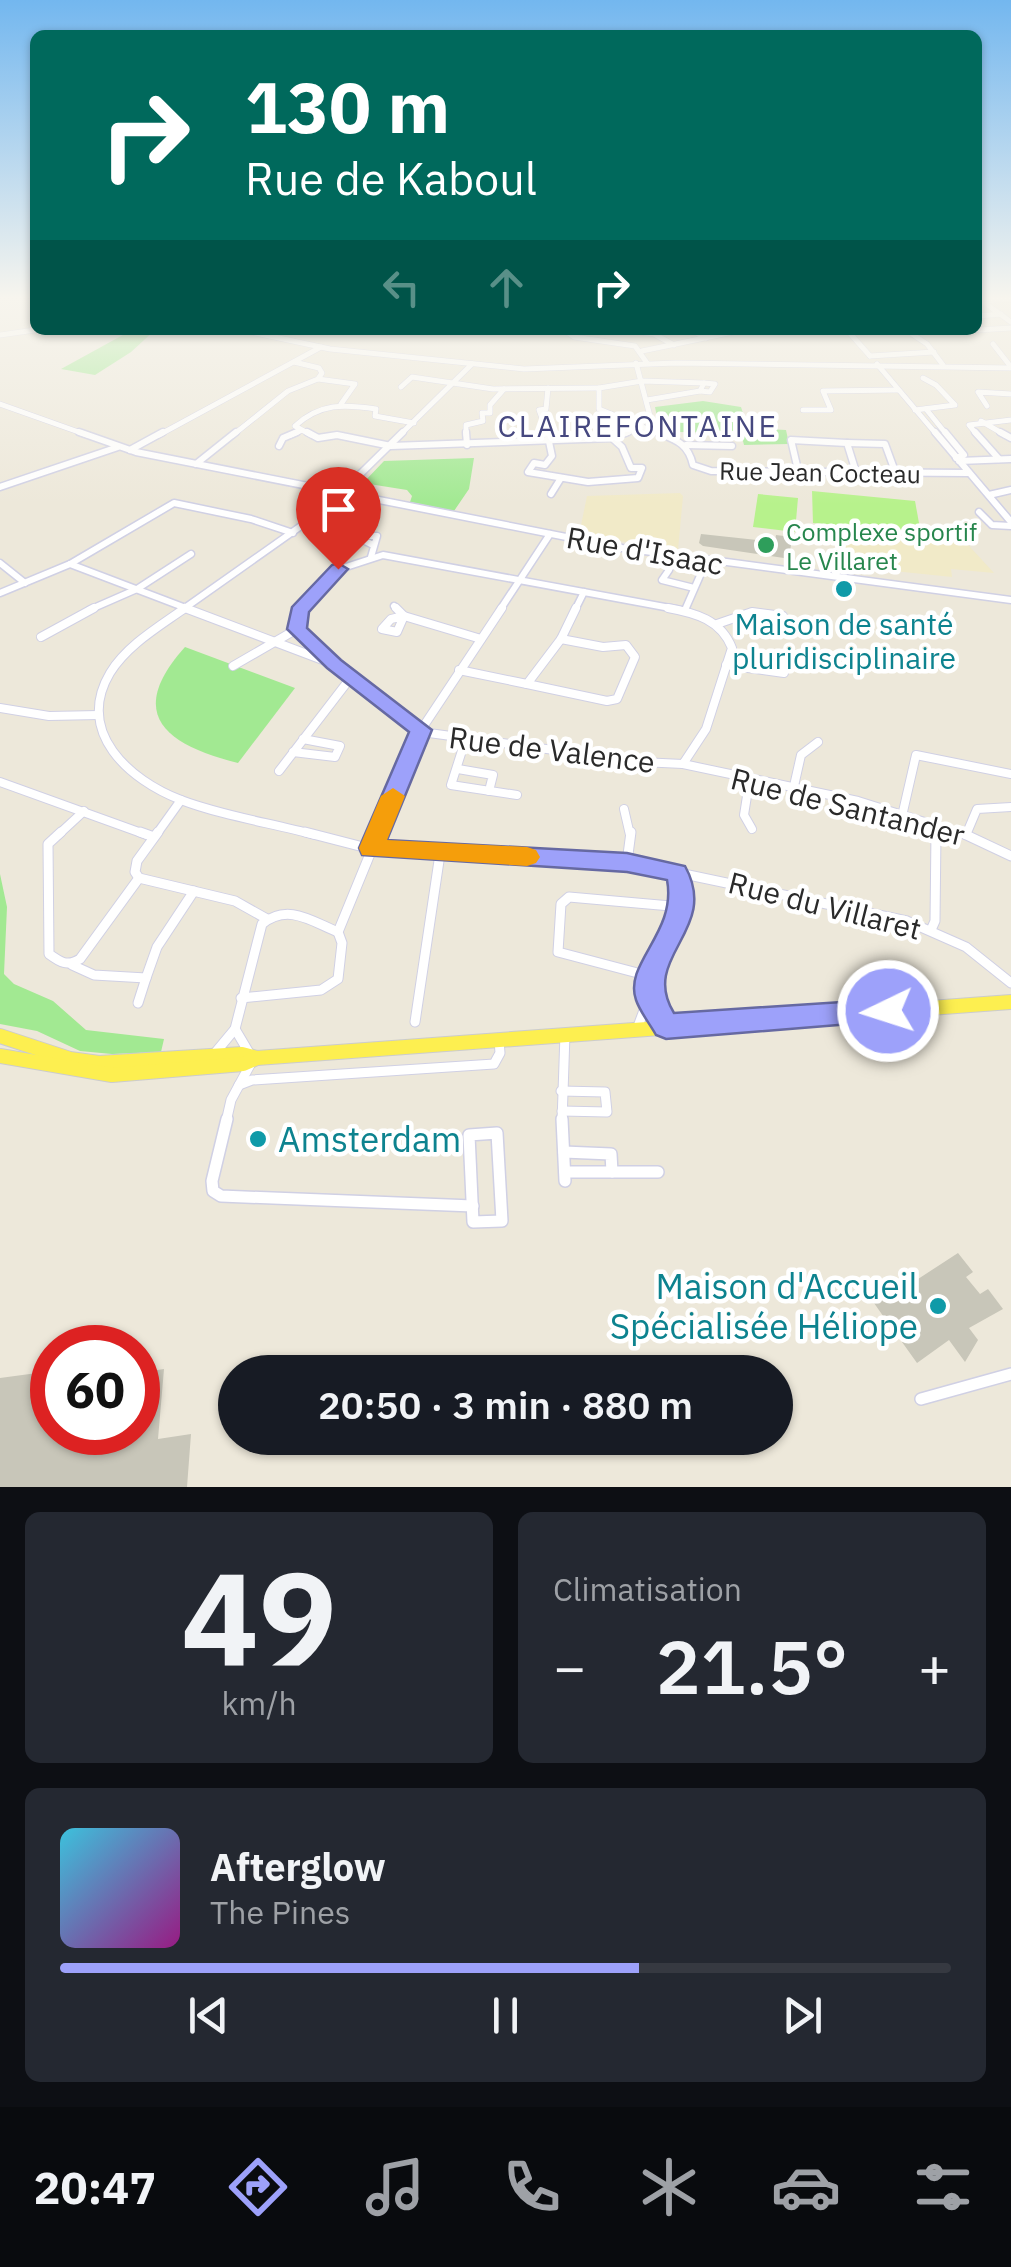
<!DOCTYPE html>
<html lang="fr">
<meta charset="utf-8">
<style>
body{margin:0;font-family:"IBM Plex Sans",sans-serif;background:#242831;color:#f1f3f6;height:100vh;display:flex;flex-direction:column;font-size:38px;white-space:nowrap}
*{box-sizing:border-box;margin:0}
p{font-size:32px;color:#9ea1a6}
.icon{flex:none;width:55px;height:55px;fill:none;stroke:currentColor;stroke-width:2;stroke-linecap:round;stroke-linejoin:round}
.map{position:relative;height:1487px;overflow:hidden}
.panel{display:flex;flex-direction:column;gap:25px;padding:25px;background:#0d0f14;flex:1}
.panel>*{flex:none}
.banner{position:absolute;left:30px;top:30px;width:952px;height:305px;border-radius:15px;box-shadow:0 2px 8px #0004;background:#00695c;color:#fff;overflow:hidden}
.speed{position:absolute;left:30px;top:1325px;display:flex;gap:20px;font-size:50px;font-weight:700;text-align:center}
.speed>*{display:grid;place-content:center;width:130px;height:130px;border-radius:50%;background:#171b24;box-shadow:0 2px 8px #0004;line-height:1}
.speed .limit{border:15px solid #d22;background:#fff;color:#111}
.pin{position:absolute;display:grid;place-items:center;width:85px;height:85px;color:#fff;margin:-102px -42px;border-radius:50% 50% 50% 0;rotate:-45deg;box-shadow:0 0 10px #0007}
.pin .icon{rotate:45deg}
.me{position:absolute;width:110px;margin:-55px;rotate:266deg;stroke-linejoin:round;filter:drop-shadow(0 0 8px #0008)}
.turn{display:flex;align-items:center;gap:35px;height:210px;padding:0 50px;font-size:45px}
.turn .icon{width:130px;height:130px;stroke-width:2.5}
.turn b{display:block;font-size:70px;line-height:85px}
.lanes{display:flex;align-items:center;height:95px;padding:0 50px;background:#0003;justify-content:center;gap:50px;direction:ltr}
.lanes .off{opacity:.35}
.big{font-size:75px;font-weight:600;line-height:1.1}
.panel .tile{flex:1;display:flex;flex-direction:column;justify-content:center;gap:15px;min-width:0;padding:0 35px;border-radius:15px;background:#242831}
.panel .dial{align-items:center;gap:0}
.dial b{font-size:130px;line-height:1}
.song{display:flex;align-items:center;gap:30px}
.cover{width:120px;height:120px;border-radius:15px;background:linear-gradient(135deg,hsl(190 70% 55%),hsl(310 70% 35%))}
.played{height:10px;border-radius:5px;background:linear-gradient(90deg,#9da1fa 65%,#363941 65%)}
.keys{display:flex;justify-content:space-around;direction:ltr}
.heat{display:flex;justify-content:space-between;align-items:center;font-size:55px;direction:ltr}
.panel .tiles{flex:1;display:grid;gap:25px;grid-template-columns:1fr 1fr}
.tile:last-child{grid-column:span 2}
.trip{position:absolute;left:218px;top:1355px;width:575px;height:100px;border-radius:50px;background:#171b24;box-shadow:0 2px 8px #0004;font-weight:600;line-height:100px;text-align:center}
.menu{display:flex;height:160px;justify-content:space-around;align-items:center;background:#090b0e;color:#9ea1a6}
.menu .icon{width:70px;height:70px}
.menu .active{color:#9da1fa}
.menu b{font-size:45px;color:#f1f3f6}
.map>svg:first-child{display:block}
</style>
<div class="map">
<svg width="1011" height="1487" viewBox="0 0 1011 1487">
<rect width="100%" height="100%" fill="#ede8da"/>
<g fill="#f1eac8">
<path d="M680,493L683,496L678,550L579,535L587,496Z"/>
<path d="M845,531L936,540L937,535L960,536L994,573L951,569L952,577L845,566Z"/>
</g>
<g fill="#a2e992">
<path d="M132,330H155L131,352L95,375L61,369Z"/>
<path d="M703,401L741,407L748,428L786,430L789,444L744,445L741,433L679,432L672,435L651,425L657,417L655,407Z"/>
<path d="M474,458L469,489L454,511L410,502L412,496L407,490L363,483L384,461Z"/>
<path d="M185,647L295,688L238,763C167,745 124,715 185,647Z"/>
<path d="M0,874L7,907L4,974L14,984L53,1001L86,1030L164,1039L161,1052L112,1054L80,1051L37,1031L0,1024Z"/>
</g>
<g fill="#b7f28c">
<path d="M812,491L915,501L921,534L813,523Z"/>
<path d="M758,494L798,498L795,532L753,527Z"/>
</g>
<g fill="#c8c6b9">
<path d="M701,534L775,542L776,535L792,537L790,552L785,551L784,558L703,546L699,543Z"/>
<path d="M958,1253L973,1272L966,1277L980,1294L988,1289L1003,1309L969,1328L978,1340L965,1362L949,1340L917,1363L902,1342L910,1337L896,1318L888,1323L874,1303L893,1291L895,1294Z"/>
<path d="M164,1369L158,1439L191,1434L187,1487H0V1378L52,1371V1432H138V1373Z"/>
</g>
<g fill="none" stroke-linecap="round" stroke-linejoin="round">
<defs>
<g id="minor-far4">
<path d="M978,298L1011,322"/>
<path d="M981,301L1011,299"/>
<path d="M978,316L1001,314"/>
<path d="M564,330L574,337L635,346L647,363"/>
<path d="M609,330H617"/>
<path d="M627,330L654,334L674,345"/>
<path d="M691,330L706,338"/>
<path d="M847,330L870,356"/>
<path d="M906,330L927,344L943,365"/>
<path d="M953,330H969"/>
<path d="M978,330L1011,328"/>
<path d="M993,344L1011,367"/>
<path d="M642,351L743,330"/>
<path d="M870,356L934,352"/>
<path d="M318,379L355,384L341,404"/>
<path d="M401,387L412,377L493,389L599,388"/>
<path d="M700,391L710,392L715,384L704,383"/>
<path d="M647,400L700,391L704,383L642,381L599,388V409L662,435"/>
<path d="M987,406L978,392L1011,394"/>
<path d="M926,409L947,435"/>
<path d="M803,410H831L823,391L898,390"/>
<path d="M915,410L955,405L936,385L923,378"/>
<path d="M981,421L1005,435"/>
<path d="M159,435L321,347"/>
<path d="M233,435L288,391L318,379L322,373L319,368L294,362"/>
<path d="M291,435L300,431"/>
<path d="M311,435L295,426C320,403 344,404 376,409L375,416L414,423"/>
<path d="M400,435L472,364"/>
<path d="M466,435V425L483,421L482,413H490V405L504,389"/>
<path d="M548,435L539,410L546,409L548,388"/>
<path d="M622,435L634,430L650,416L636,363"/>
<path d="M977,435L969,425L1011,420"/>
</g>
<g id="minor-far3">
<path d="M307,432L318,438L337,435L391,446L612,438L628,432"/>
<path d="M466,432L467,445"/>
<path d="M547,432L552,456L545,465L534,463L528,472L588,482L638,478L642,468H631L622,447L612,438"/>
<path d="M656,432C676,440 688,443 693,465L711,471L969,473"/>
<path d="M945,432L964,455L956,458"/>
<path d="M975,432L999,459"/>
<path d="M1000,432L1011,438"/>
<path d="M847,443L885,444L896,474"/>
<path d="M686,445L732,446"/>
<path d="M279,446L283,438L297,432"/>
<path d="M130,450L163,432"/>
<path d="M959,461L1011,459"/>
<path d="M196,464L236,432"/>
<path d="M798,470L791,440L847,443L856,472"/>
<path d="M0,487L118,447"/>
<path d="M344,490L403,432"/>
<path d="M551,494L561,478"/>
<path d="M989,495L1011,490"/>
<path d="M979,512L992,525L1011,526"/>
<path d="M371,557L377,536H355L373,545"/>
<path d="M0,563L25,583"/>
<path d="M70,564L191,610"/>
<path d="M669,570L662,580L694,588"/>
<path d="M0,593L70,564L174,503L251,519L293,533"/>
<path d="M394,606L398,610"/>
<path d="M89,610L137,589L191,554"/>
<path d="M182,610L342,497"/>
<path d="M300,610L343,568L383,555L681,610"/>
<path d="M500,610L550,534"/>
<path d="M575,610L584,592"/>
<path d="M685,610L706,562"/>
</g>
<g id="minor-far2">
<path d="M185,608C160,626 127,645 110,673C75,732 129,780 181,800C223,816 271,823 315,835"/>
<path d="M185,608L328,662"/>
<path d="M302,608L297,626L331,662L415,727L429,733L641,762L683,764L706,729L732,648C721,620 696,613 668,608"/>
<path d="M396,608L404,616L481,639"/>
<path d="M404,616L397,632L382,629L391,619Z"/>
<path d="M717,624L752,612L783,616"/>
<path d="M41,637L94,608"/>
<path d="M726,665L784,673"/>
<path d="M233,666L297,629"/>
<path d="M459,670L527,684L561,639L576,608"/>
<path d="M527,684L607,701L617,699L635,657L626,645L603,647L561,639"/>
<path d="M0,708L49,716L99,715"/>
<path d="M466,738L451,785L517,795"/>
<path d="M293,752L335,757L340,746L303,739"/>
<path d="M683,764L858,801L966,835"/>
<path d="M458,769L493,775L489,791"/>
<path d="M279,771L352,676"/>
<path d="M750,777L744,815L752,829"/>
<path d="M0,782L147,835"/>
<path d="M794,786L801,755L818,742"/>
<path d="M624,809L630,835"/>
<path d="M902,816L916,755L1011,774"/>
<path d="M58,835L84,811"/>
<path d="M156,835L181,800"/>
<path d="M378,835L421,730L502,608"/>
<path d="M936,835V826"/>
<path d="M966,835L977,809L1011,807"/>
</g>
<g id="minor-far1">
<path d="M61,832L48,844L49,954C60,962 67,967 80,959L139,878"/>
<path d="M140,832L154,837"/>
<path d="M158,832L137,861L135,872L139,878L235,901L267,919"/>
<path d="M305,832L371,849L627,862L907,921L966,947L1011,983"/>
<path d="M960,832L1011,856"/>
<path d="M627,862L631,832"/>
<path d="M931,930L935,921L936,832"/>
<path d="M72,965L94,975L146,978L157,947L194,891"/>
<path d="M649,976L558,952L561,904L569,897L682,907"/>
<path d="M649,997L666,1026"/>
<path d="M241,998L321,990L338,979L342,943L338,932L379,832"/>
<path d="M138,1003L146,978"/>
<path d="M415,1022L440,854"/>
<path d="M235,1029L251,1056"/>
<path d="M637,1029L649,997L651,968L681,918V884L676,873"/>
<path d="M215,1053L235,1029L262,924C288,903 311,921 338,932"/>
<path d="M239,1085L252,1080L494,1064L500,1053L499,1040"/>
<path d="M561,1091L605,1092L607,1112L562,1111"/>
<path d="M226,1122L231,1100L250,1065"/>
<path d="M562,1122L565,1034"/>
</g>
<g id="minor">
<path d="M227,1119L212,1181L213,1191L221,1196L473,1206"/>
<path d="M562,1119L565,1181"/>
<path d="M497,1133L502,1221L473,1222L469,1135Z"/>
<path d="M564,1152L611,1154L612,1172"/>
<path d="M565,1172H658"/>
<path d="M921,1399L1011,1374"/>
</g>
<g id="tertiary-far1">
<path d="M242,330L330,349L524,369L676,363L1011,368"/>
<path d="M0,335L35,330"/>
<path d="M877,364L937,435"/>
<path d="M0,404L87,435"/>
</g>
<g id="tertiary">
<path d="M79,432L136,452L622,548L1011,600"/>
<path d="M935,432L1011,522"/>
</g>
<g id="primary">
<path d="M0,1036L70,1059L99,1063L242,1054L257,1058"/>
<path d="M0,1056L112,1075L243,1064L257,1058L1011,1002"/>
</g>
</defs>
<use href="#minor-far4" stroke="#d0d0e4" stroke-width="6"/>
<use href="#minor-far3" stroke="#d0d0e4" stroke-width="9"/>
<use href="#minor-far2" stroke="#d0d0e4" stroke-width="10"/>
<use href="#minor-far1" stroke="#d0d0e4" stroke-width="11"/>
<use href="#minor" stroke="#d0d0e4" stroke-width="14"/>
<use href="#tertiary-far1" stroke="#d0d0e4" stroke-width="6"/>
<use href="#tertiary" stroke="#d0d0e4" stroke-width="9"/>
<use href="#primary" stroke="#ccc" stroke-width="16"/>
<use href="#minor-far4" stroke="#fff" stroke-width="5"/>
<use href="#minor-far3" stroke="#fff" stroke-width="6"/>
<use href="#minor-far2" stroke="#fff" stroke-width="8"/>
<use href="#minor-far1" stroke="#fff" stroke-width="9"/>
<use href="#minor" stroke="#fff" stroke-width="11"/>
<use href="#tertiary-far1" stroke="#fff" stroke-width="5"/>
<use href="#tertiary" stroke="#fff" stroke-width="6"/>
<use href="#primary" stroke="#fdef50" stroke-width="14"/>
</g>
<linearGradient id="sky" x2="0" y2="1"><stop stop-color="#73b7ef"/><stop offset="0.59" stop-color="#f7f5ee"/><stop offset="1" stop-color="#f7f5ee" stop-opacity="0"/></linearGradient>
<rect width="1011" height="504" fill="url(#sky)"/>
<path fill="#9da1fa" stroke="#6669a2" stroke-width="2.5" d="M338,563L348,569L309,612L307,628L341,660L432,730L387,840L627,853L685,866C721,931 639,956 674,1013L888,999L899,1002L903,1011L899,1020L666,1039L656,1035C650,1024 640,1012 636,1000C623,963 677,933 667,880L627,872L362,855L359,848L409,732L327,668L287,629L292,607L332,565Z"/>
<path fill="#f59e0b" d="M393,788L405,796L387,840L527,847L536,850L540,857L536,863L527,866L362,855L359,848L381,796Z"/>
<circle fill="#2e9e5b" stroke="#fff" stroke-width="4" cx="766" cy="545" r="10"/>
<g fill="#0f9aa8" stroke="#fff" stroke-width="4">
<circle cx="844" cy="589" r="10"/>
<circle cx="258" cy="1139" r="10"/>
<circle cx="938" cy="1306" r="10"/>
</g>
<g text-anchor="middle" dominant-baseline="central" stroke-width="9" stroke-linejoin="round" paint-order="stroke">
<g font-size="25" fill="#2a2a2a" stroke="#fff">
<text transform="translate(820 472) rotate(1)">Rue Jean Cocteau</text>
</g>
<g font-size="25" fill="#27864d" stroke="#fff" text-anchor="start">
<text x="786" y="531">Complexe sportif<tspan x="786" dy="29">Le Villaret</tspan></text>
</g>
<g font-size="30" letter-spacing="2.5" fill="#46487f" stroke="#fff">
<text x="638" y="425">CLAIREFONTAINE</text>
</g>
<g font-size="30" fill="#2a2a2a" stroke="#fff">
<text transform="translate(645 550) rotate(10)">Rue d'Isaac</text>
<text transform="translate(552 749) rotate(7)">Rue de Valence</text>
<text transform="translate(848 806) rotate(14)">Rue de Santander</text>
<text transform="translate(825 905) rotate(14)">Rue du Villaret</text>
</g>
<g font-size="30" fill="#0d838f" stroke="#fff">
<text x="844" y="623">Maison de santé<tspan x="844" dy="34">pluridisciplinaire</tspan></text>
</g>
<g font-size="35" fill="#0d838f" stroke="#fff" text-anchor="start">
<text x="278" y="1139">Amsterdam</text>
<text x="918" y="1286" text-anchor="end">Maison d'Accueil<tspan x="918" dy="40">Spécialisée Héliope</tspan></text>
</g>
</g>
</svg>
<div class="speed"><div class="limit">60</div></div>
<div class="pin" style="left:338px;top:569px;background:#d93025"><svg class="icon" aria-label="arrive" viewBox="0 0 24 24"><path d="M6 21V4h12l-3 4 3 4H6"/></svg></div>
<svg class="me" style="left:888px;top:1011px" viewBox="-20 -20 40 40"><circle r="17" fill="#9da1fa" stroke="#fff" stroke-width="3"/><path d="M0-11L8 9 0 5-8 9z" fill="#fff"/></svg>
<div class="trip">20:50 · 3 min · 880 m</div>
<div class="banner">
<div class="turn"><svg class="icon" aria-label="right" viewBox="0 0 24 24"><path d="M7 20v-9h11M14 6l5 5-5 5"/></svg><div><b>130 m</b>Rue de Kaboul</div></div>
<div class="lanes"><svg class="icon off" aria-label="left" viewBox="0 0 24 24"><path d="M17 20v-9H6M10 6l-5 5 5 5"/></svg><svg class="icon off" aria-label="ahead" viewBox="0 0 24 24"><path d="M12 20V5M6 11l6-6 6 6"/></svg><svg class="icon" aria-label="right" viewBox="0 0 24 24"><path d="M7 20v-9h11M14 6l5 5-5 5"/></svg></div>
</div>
</div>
<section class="panel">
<div class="tiles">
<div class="tile dial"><b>49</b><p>km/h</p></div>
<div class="tile"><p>Climatisation</p>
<div class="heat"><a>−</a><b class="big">21.5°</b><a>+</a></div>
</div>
<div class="tile">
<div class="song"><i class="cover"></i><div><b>Afterglow</b><p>The Pines</p></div></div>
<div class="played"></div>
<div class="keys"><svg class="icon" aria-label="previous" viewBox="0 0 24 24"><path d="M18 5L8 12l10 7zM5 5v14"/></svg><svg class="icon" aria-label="pause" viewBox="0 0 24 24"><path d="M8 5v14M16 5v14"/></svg><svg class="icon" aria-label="next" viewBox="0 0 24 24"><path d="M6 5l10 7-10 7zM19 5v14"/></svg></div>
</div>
</div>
</section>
<nav class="menu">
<b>20:47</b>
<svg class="icon active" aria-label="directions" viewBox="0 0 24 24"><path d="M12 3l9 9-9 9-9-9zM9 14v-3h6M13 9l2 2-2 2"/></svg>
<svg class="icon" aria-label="music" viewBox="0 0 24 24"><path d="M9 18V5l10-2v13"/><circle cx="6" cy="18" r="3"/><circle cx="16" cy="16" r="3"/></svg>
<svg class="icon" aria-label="phone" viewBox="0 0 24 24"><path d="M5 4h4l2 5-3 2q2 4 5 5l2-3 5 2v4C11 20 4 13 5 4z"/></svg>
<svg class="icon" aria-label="climate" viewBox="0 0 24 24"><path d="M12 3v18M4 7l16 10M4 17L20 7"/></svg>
<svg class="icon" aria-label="car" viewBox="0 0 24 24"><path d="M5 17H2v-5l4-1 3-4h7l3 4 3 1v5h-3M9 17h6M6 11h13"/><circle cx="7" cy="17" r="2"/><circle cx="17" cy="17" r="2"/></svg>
<svg class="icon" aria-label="filters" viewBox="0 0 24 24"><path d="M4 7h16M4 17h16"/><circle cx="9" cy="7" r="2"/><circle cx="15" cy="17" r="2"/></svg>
</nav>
